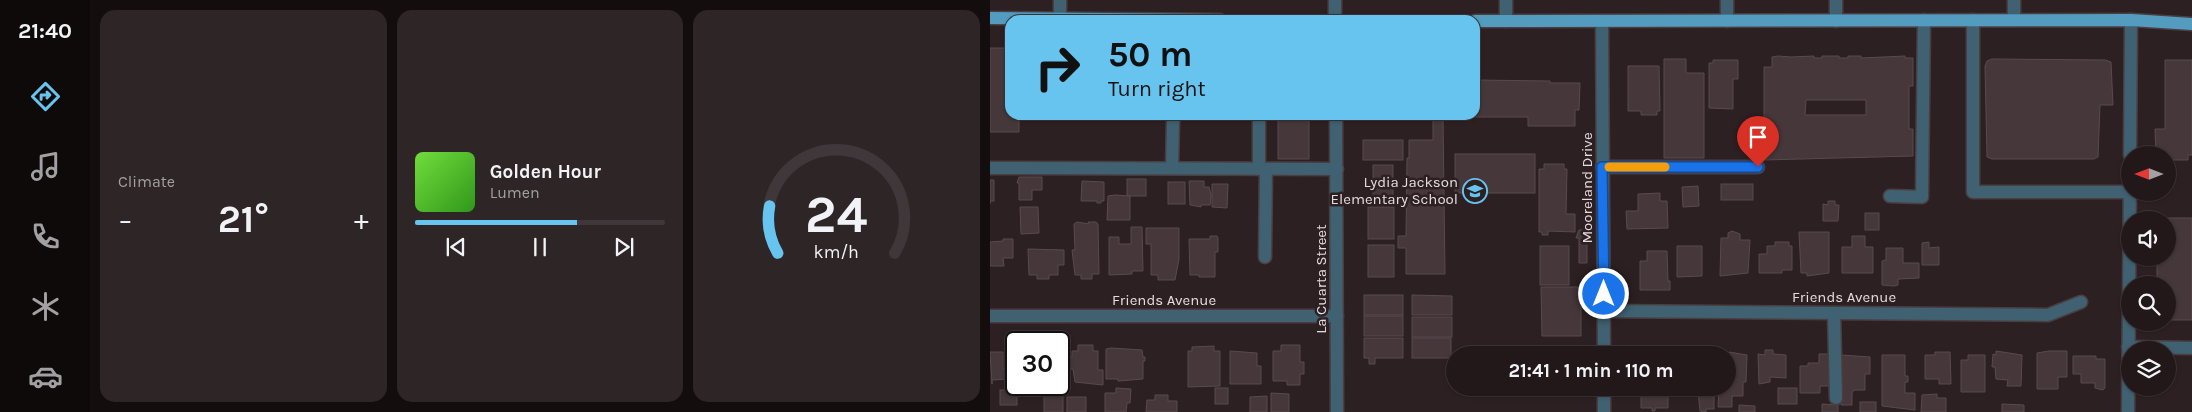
<!DOCTYPE html>
<meta charset="utf-8">
<style>
body{margin:0;font-family:Karla,sans-serif;background:#2e2527;color:#f1f3f6;height:100vh;display:flex;flex-direction:column;font-size:19px;white-space:nowrap}
*{box-sizing:border-box;margin:0}
p{font-size:16px;color:#a2a0a2}
.icon{flex:none;width:28px;height:28px;fill:none;stroke:currentColor;stroke-width:2;stroke-linecap:round;stroke-linejoin:round}
.map{position:relative;flex:1;overflow:hidden}
.sheet{display:flex;flex-direction:column;gap:10px;padding:10px;background:#130d0e;width:900px}
.sheet>*{flex:none}
.guide{position:absolute;left:15px;top:15px;width:475px;height:105px;border-radius:15px;box-shadow:0 1px 4px #0004,0 0 0 1px #3f3739;background:#67c4ef;color:#111;overflow:hidden}
.needle{width:32px;rotate:270deg}
.tools{position:absolute;left:1131px;top:146px;display:grid;gap:10px}
.tools a{display:grid;place-items:center;width:55px;height:55px;border-radius:50%;background:#22181a;box-shadow:0 1px 4px #0004,0 0 0 1px #3f3739;font-size:25px}
.speed{position:absolute;left:15px;top:331px;display:flex;gap:10px;font-size:25px;font-weight:700;text-align:center}
.speed>*{display:grid;place-content:center;width:65px;height:65px;border-radius:50%;background:#22181a;box-shadow:0 1px 4px #0004,0 0 0 1px #3f3739;line-height:1}
.speed .limit{border:2px solid #111;border-radius:8px;background:#fff;color:#111}
.pin{position:absolute;display:grid;place-items:center;width:42px;height:42px;color:#fff;margin:-51px -21px;border-radius:50% 50% 50% 0;rotate:-45deg;box-shadow:0 0 5px #0007}
.pin .icon{rotate:45deg}
.me{position:absolute;width:55px;margin:-28px;rotate:0deg;stroke-linejoin:round;filter:drop-shadow(0 0 4px #0008)}
.turn{display:flex;align-items:center;gap:18px;height:105px;padding:0 20px;font-size:22px}
.turn .icon{width:65px;height:65px;stroke-width:2.5}
.turn b{display:block;font-size:35px;line-height:42px}
.big{font-size:38px;font-weight:700;line-height:1.1}
.sheet .tile{flex:1;display:flex;flex-direction:column;justify-content:center;gap:8px;min-width:0;padding:0 18px;border-radius:15px;background:#2e2527}
.sheet .dial{align-items:center;gap:0}
.dial svg{height:130px;overflow:visible;fill:none;stroke:#3f3739;stroke-width:7;stroke-linecap:round;text-anchor:middle}
.dial text{fill:#f1f3f6;stroke:none}
.song{display:flex;align-items:center;gap:15px}
.cover{width:60px;height:60px;border-radius:8px;background:linear-gradient(135deg,hsl(100 70% 55%),hsl(110 70% 35%))}
.played{height:5px;border-radius:2px;background:linear-gradient(90deg,#67c4ef 65%,#3f3739 65%)}
.keys{display:flex;justify-content:space-around;direction:ltr}
.heat{display:flex;justify-content:space-between;align-items:center;font-size:28px;direction:ltr}
.sheet .tiles{flex:1;display:grid;gap:10px;grid-template-columns:repeat(3,1fr)}
.trip{position:absolute;left:456px;top:346px;width:290px;height:50px;border-radius:25px;background:#22181a;box-shadow:0 1px 4px #0004,0 0 0 1px #3f3739;font-weight:700;line-height:50px;text-align:center}
main{display:flex;flex:1;min-height:0}
.dock{display:flex;flex-direction:column;width:90px;justify-content:space-around;align-items:center;background:#0e0a0a;color:#a2a0a2}
.dock .icon{width:35px;height:35px}
.dock .active{color:#67c4ef}
.dock b{font-size:22px;color:#f1f3f6}
.map>svg:first-child{display:block}
</style>
<main>
<nav class="dock">
<b>21:40</b>
<svg class="icon active" aria-label="directions" viewBox="0 0 24 24"><path d="M12 3l9 9-9 9-9-9zM9 14v-3h6M13 9l2 2-2 2"/></svg>
<svg class="icon" aria-label="music" viewBox="0 0 24 24"><path d="M9 18V5l10-2v13"/><circle cx="6" cy="18" r="3"/><circle cx="16" cy="16" r="3"/></svg>
<svg class="icon" aria-label="phone" viewBox="0 0 24 24"><path d="M5 4h4l2 5-3 2q2 4 5 5l2-3 5 2v4C11 20 4 13 5 4z"/></svg>
<svg class="icon" aria-label="climate" viewBox="0 0 24 24"><path d="M12 3v18M4 7l16 10M4 17L20 7"/></svg>
<svg class="icon" aria-label="car" viewBox="0 0 24 24"><path d="M5 17H2v-5l4-1 3-4h7l3 4 3 1v5h-3M9 17h6M6 11h13"/><circle cx="7" cy="17" r="2"/><circle cx="17" cy="17" r="2"/></svg>
</nav>
<section class="sheet">
<div class="tiles">
<div class="tile"><p>Climate</p>
<div class="heat"><a>−</a><b class="big">21°</b><a>+</a></div>
</div>
<div class="tile">
<div class="song"><i class="cover"></i><div><b>Golden Hour</b><p>Lumen</p></div></div>
<div class="played"></div>
<div class="keys"><svg class="icon" aria-label="previous" viewBox="0 0 24 24"><path d="M18 5L8 12l10 7zM5 5v14"/></svg><svg class="icon" aria-label="pause" viewBox="0 0 24 24"><path d="M8 5v14M16 5v14"/></svg><svg class="icon" aria-label="next" viewBox="0 0 24 24"><path d="M6 5l10 7-10 7zM19 5v14"/></svg></div>
</div>
<div class="tile dial"><svg viewBox="0 0 100 80">
<path d="M14 69A42 42 0 1 1 86 69"/>
<path d="M14 69A42 42 0 0 1 9 40" stroke="#67c4ef"/>
<text x="50" y="56" font-size="32" font-weight="700">24</text>
<text x="50" y="72" font-size="11">km/h</text>
</svg></div>
</div>
</section>
<div class="map">
<svg width="1202" height="412" viewBox="0 0 1202 412">
<rect width="100%" height="100%" fill="#2d2023"/>
<g fill="#45373a" stroke="#594a4e" fill-rule="evenodd">
<path d="M0,48H20V115H29V132H0Z"/>
<path d="M788,56L801,57L824,56V58H832V56H849V58H858V56H871V58L915,56V58H923V86H919V129H923V156L774,160V67H782V57ZM816,100H876V115H815Z"/>
<path d="M674,59H696V73H714V158H674Z"/>
<path d="M1002,59L1115,60L1121,62L1123,105H1110L1108,157L1104,159H1002L997,157L995,66L997,61Z"/>
<path d="M723,60H748V79H743V109L719,108V63H723Z"/>
<path d="M1175,60H1202V155H1198V160H1178V155H1166L1165,129H1175Z"/>
<path d="M638,66H669L670,111H667V115H651V111H638Z"/>
<path d="M485,80L560,81V83H590L589,110H585V126H538V117H453L455,274H416V248H408V236H416L417,158H419V140H443V117H388V115H485Z"/>
<rect x="288" y="115" width="31" height="44"/>
<rect x="373" y="140" width="40" height="20"/>
<rect x="465" y="154" width="80" height="39"/>
<path d="M554,164H574V169H577L576,214H585V232L558,231V235H552V232H549V169H554Z"/>
<rect x="383" y="165" width="20" height="39"/>
<path d="M29,177H52V190H42V200H29V183H27Z"/>
<rect x="137" y="179" width="19" height="17"/>
<path d="M0,180H4V201H0V204Z"/>
<path d="M92,181L114,182V201H111V203H107V201H91Z"/>
<path d="M199,181H214V187H219L221,195L220,205H211V207L200,205Z"/>
<rect x="178" y="182" width="17" height="22"/>
<path d="M222,184H238L237,208L222,207Z"/>
<rect x="731" y="184" width="32" height="16"/>
<path d="M708,186L709,206L693,207L692,187Z"/>
<path d="M670,193V201H677L678,228L637,229L636,211H648V194Z"/>
<path d="M125,195L140,196V220H117L118,196Z"/>
<path d="M838,201H845V205H849L848,221H833V204L838,205Z"/>
<path d="M30,207H48L49,233L31,234Z"/>
<rect x="378" y="207" width="26" height="32"/>
<rect x="875" y="213" width="14" height="17"/>
<path d="M1167,218H1202V320H1178V285H1167V258H1178V220H1167Z"/>
<path d="M87,222L99,224L98,222H106L108,224L109,274H102V279H91V275H85L82,250H85L84,224Z"/>
<path d="M141,227H152L153,271H142V274L119,275V237H129V244H141Z"/>
<path d="M156,228H189V259L185,280H168V275H161V244H156Z"/>
<path d="M589,230H597V263H589V238H586Z"/>
<path d="M742,231L750,234V240H760L758,273L730,276L731,238H738V233Z"/>
<path d="M809,232H839V273L817,276V273H811Z"/>
<path d="M220,236H227L228,238V252H225V277H209V275H200L199,239H220Z"/>
<path d="M862,236H875V247H883V273H852V247H862Z"/>
<path d="M13,239H23V258H13L14,266H0V242L13,241Z"/>
<path d="M785,242H799V246H802V270H792V273H769V254H777V246H785Z"/>
<path d="M939,242V248L949,247V265H932V243Z"/>
<rect x="378" y="245" width="26" height="32"/>
<rect x="550" y="246" width="29" height="39"/>
<path d="M687,246H712V276L687,277Z"/>
<path d="M896,248H913V263H929V278L908,279V285L904,286L892,285V261L896,260Z"/>
<path d="M38,249L74,250V265H68V275H59V279H47V275H39Z"/>
<path d="M657,251H677L678,281H680V290H650V261H657Z"/>
<path d="M551,287H591V336H552Z"/>
<rect x="374" y="295" width="39" height="20"/>
<path d="M422,295L462,296V315H422Z"/>
<rect x="374" y="316" width="39" height="20"/>
<rect x="422" y="317" width="40" height="20"/>
<path d="M374,338H413V358H385V364H379V358H374Z"/>
<rect x="422" y="338" width="39" height="20"/>
<path d="M88,345H103V351H108V370H113V385L85,382L83,369H79V357H82V351H88Z"/>
<path d="M291,345H310V362H314V374H310V385H297V381H283V351H291Z"/>
<path d="M224,346V351H230V386L198,387V351H202V347Z"/>
<path d="M121,348L152,350L153,357H155V361H153V379L128,381V379H116V349Z"/>
<path d="M775,350H783V354L796,355V378L780,377V382L769,384L768,354L775,355Z"/>
<path d="M240,351L267,353V366H271V384H240Z"/>
<path d="M656,351H665V354L678,355H647L656,354Z"/>
<path d="M689,351H704V355H714H686V352Z"/>
<path d="M1006,351L1032,355L1031,386H1017L1018,380L1006,379L1005,367H1002L1003,354L1006,355Z"/>
<path d="M1059,351H1077V377H1068V389H1047V353Z"/>
<path d="M0,352H13V369H16V379L2,380V384Z"/>
<path d="M739,352L757,355L756,382H753V396H742V407H728L729,389L738,388V355L729,354L739,355Z"/>
<path d="M945,352H960L961,384H949V379H935V355H945Z"/>
<path d="M829,354H843V386H830V393H810V366H818V363H829Z"/>
<path d="M851,355L880,357V374H875V390H864L862,393V405H851Z"/>
<path d="M892,355H915V376H918V382H915V393H925V410L892,406Z"/>
<path d="M978,355H995V392H971V360H978Z"/>
<path d="M1083,356H1106V359H1115V388L1113,390L1105,388V383H1091V374H1083Z"/>
<path d="M39,385H57V388H45V396H41Z"/>
<path d="M126,388L141,389L140,403H137L136,412H115V393H126Z"/>
<rect x="225" y="388" width="13" height="16"/>
<path d="M648,388H678V408H665V411H662V408H651V394H648Z"/>
<rect x="688" y="388" width="12" height="7"/>
<rect x="788" y="388" width="19" height="16"/>
<rect x="10" y="390" width="17" height="15"/>
<rect x="54" y="390" width="19" height="22"/>
<path d="M708,391H724V409H716V412L710,411Z"/>
<path d="M281,393L299,394V412H281Z"/>
<path d="M947,394V398H956V412H931L932,395Z"/>
<path d="M165,395H178V401H187V412H156L157,400H165Z"/>
<path d="M277,396V412H260V397Z"/>
<rect x="77" y="397" width="19" height="15"/>
<rect x="870" y="402" width="16" height="10"/>
<path d="M832,404L848,405V412H832Z"/>
<path d="M1012,404L1034,405V412H1012Z"/>
<path d="M749,405L765,406V412H749Z"/>
</g>
<g fill="none" stroke-linecap="round" stroke-linejoin="round">
<defs>
<g id="minor">
<path d="M70,0V19"/>
<path d="M737,0V21"/>
<path d="M846,0V21"/>
<path d="M1024,0V20"/>
<path d="M345,20V0"/>
<path d="M983,20V192H1140"/>
<path d="M516,21V0"/>
<path d="M612,21L614,355"/>
<path d="M269,115V169"/>
<path d="M346,115L347,412"/>
<path d="M1140,155L1141,20"/>
<path d="M612,167H768"/>
<path d="M0,168L347,169"/>
<path d="M182,168L183,122L185,115"/>
<path d="M900,196L932,197L934,20"/>
<path d="M275,257L276,169"/>
<path d="M614,311L1058,315L1091,302"/>
<path d="M844,313L846,398"/>
<path d="M0,316H347"/>
<path d="M1138,347L1202,348"/>
<path d="M614,388V412"/>
<path d="M1138,412L1140,179"/>
</g>
<g id="major">
<path d="M0,18L230,20"/>
<path d="M485,21L1141,20L1202,24"/>
</g>
</defs>
<use href="#minor" stroke="#4a3e41" stroke-width="15"/>
<use href="#major" stroke="#4a3e41" stroke-width="15"/>
<use href="#minor" stroke="#3f6171" stroke-width="12"/>
<use href="#major" stroke="#539cbf" stroke-width="12"/>
</g>
<g fill="none" stroke-linecap="round" stroke-linejoin="round">
<defs>
<path id="route" d="M614,294L612,167H768"/>
</defs>
<use href="#route" stroke="#114b97" stroke-width="12"/>
<use href="#route" stroke="#1a73e8" stroke-width="9"/>
<path stroke="#f59e0b" stroke-width="9" d="M619,167H675"/>
</g>
<defs>
<symbol id="school-ring" viewBox="-11 -11 22 22"><circle r="9.5" fill="#2d2023" stroke="#67c4ef" stroke-width="1.5"/><path d="M0-5L7-2L0 1L-7-2ZM-4 1L0 2.5L4 1V4Q0 6-4 4Z" fill="#67c4ef"/></symbol>
</defs>
<g fill-rule="evenodd">
<use href="#school-ring" x="471" y="177" width="28" height="28"/>
</g>
<g text-anchor="middle" dominant-baseline="central" stroke-width="5" stroke-linejoin="round" paint-order="stroke">
<g font-size="15" fill="#e5dcde" stroke="#2d2023" text-anchor="end">
<text x="468" y="182">Lydia Jackson<tspan x="468" dy="17">Elementary School</tspan></text>
</g>
<g font-size="15" fill="#e5dcde" stroke="#2d2023">
<text transform="translate(597 188) rotate(-90)">Mooreland Drive</text>
<text transform="translate(331 279) rotate(-90)">La Cuarta Street</text>
<text x="854" y="297">Friends Avenue</text>
<text x="174" y="300">Friends Avenue</text>
</g>
</g>
</svg>
<div class="tools">
<a><svg class="needle" viewBox="-14 -14 28 28"><path d="M0-13l5 13h-10z" fill="#e53935"/><path d="M0 13l5-13h-10z" fill="#a2a0a2"/></svg></a>
<a><svg class="icon" aria-label="sound" viewBox="0 0 24 24"><path d="M4 9h4l5-4v14l-5-4H4zM17 9q2 3 0 6"/></svg></a>
<a><svg class="icon" aria-label="search" viewBox="0 0 24 24"><circle cx="10" cy="10" r="6"/><path d="M15 15l6 6"/></svg></a>
<a><svg class="icon" aria-label="layers" viewBox="0 0 24 24"><path d="M12 4l9 5-9 5-9-5zM3 14l9 5 9-5"/></svg></a>
</div>
<div class="speed"><div class="limit">30</div></div>
<div class="pin" style="left:768px;top:167px;background:#d93025"><svg class="icon" aria-label="arrive" viewBox="0 0 24 24"><path d="M6 21V4h12l-3 4 3 4H6"/></svg></div>
<svg class="me" style="left:614px;top:294px" viewBox="-20 -20 40 40"><circle r="17" fill="#1a73e8" stroke="#fff" stroke-width="3"/><path d="M0-11L8 9 0 5-8 9z" fill="#fff"/></svg>
<div class="trip">21:41 · 1 min · 110 m</div>
<div class="guide">
<div class="turn"><svg class="icon" aria-label="right" viewBox="0 0 24 24"><path d="M7 20v-9h11M14 6l5 5-5 5"/></svg><div><b>50 m</b>Turn right</div></div>
</div>
</div>
</main>
